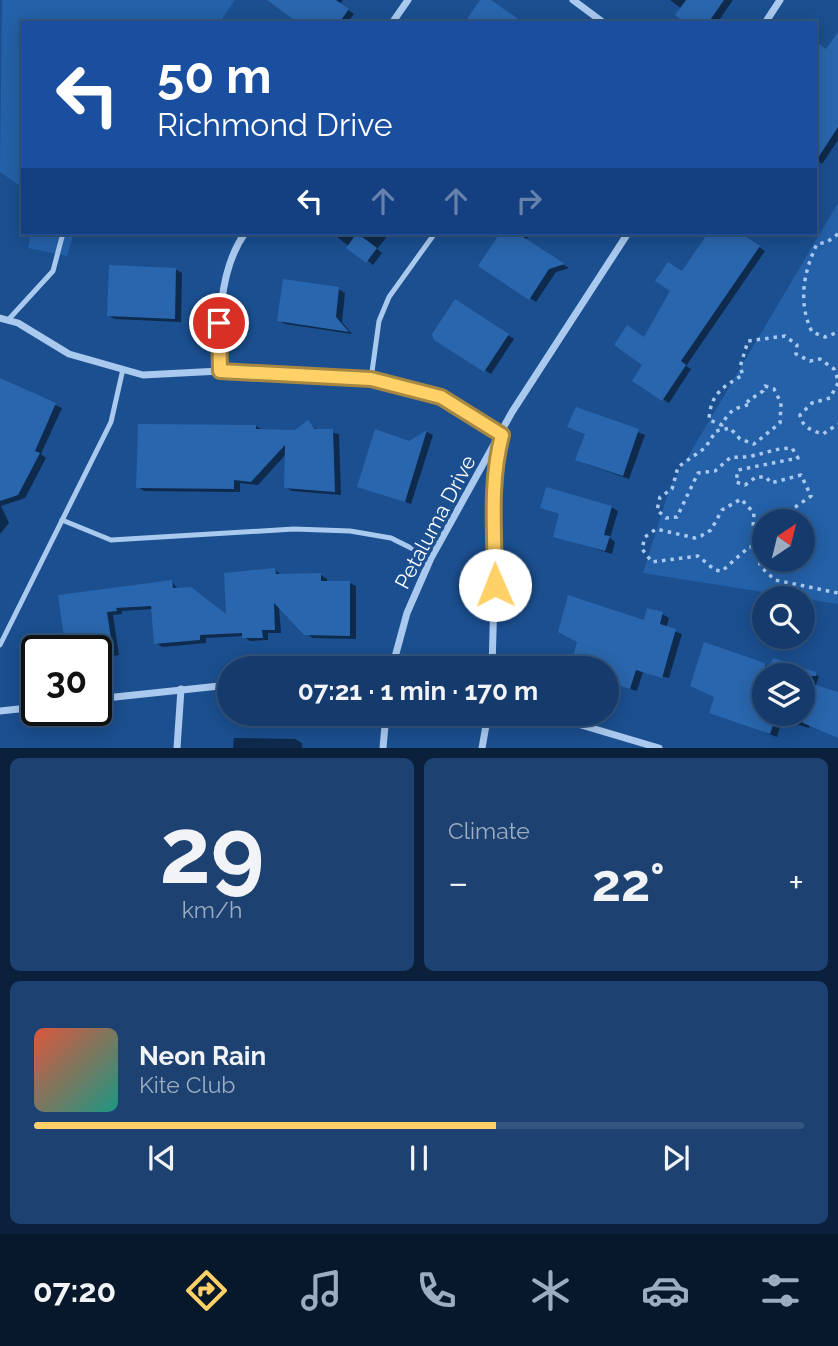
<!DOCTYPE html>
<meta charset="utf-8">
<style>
body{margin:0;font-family:Raleway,sans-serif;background:#1d4271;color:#f1f3f6;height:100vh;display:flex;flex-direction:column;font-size:26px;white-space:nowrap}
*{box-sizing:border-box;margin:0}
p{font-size:23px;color:#9dadc1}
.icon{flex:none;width:38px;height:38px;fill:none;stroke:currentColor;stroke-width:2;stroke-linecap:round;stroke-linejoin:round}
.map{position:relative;height:748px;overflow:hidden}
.panel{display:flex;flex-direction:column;gap:10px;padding:10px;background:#0b203b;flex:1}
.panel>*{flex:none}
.banner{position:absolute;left:21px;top:21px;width:796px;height:214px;border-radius:0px;box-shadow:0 4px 18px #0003,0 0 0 2px #33557e;background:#1a4fa0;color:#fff;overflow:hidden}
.needle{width:46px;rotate:35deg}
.fabs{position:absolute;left:752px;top:509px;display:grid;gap:14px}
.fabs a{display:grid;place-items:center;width:63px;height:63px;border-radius:50%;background:#143b6b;box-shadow:0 4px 18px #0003,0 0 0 2px #33557e;font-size:35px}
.speed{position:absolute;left:21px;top:635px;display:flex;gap:14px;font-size:35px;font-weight:700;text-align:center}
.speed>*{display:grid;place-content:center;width:91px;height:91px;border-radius:50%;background:#143b6b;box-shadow:0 4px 18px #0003,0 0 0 2px #33557e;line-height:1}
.speed .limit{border:4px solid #111;border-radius:10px;background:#fff;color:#111}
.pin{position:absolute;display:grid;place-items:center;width:60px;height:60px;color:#fff;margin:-30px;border:4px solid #fff;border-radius:50%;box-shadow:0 2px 7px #0007}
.me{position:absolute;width:77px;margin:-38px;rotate:359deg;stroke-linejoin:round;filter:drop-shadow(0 0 5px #0008)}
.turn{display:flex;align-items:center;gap:24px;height:147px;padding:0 21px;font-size:32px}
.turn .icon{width:91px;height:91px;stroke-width:2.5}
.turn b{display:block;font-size:49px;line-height:60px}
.lanes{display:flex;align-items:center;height:66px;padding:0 21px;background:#0003;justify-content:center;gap:35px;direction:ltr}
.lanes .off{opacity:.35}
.big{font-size:52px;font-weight:700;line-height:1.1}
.panel .widget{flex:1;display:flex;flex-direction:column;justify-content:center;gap:10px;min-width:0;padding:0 24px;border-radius:10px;background:#1d4271}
.panel .dial{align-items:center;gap:0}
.dial b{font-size:91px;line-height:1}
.song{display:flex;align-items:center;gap:21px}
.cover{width:84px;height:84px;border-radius:10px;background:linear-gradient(135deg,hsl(10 70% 55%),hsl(170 70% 35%))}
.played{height:7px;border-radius:4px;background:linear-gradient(90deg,#ffd166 60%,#33557e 60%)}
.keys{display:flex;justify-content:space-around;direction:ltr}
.heat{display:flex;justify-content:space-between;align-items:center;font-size:38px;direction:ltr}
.panel .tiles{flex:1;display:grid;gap:10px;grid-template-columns:1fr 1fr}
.widget:last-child{grid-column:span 2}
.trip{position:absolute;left:217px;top:656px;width:402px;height:70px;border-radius:35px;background:#143b6b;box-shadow:0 4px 18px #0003,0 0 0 2px #33557e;font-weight:700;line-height:70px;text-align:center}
.tab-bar{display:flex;height:112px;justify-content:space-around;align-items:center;background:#08182b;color:#9dadc1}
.tab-bar .icon{width:49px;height:49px}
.tab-bar .current{color:#ffd166}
.tab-bar b{font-size:32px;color:#f1f3f6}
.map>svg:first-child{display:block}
</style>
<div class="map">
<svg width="838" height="748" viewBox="0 0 838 748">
<rect width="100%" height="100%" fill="#1b4f8f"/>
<g fill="#2461a8" fill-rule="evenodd">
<path d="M2,0H235L219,23H23V188L0,172Z"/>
<path d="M838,203V604L643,573L670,487ZM765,522H803V560H765Z"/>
<path d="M31,233H74L67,256L28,248Z"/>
</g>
<g fill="#0007" fill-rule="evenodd">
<path d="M281,0H343L340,4L354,14L347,23H301Z"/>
<path d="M670,0H733L717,23H700Z"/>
<path d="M838,35V140L822,164L816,160V44L827,51Z"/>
<path d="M182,233H194L190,237Z"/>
<path d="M332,233H390L377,249L382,253L373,265Z"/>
<path d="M502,233H531L526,240L569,268L556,272L536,302L480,265Z"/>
<path d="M702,233H738L765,251L686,366L691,369L669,403L634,380L645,364V339L707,236Z"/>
<path d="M175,269L182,273L181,322L115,319L108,315Z"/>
<path d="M338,289L345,293L342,322L352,334L285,324L278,320Z"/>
<path d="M456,301L514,339L491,374L435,339Z"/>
<path d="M0,380L62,408L41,454L46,458L25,498L1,506L9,523L0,534Z"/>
<path d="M577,409L645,435L629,479L584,463L586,434Z"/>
<path d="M308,422L318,430L339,434L341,495L292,491L286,487L287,453L258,485L240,483V492L144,491L138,487L256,426L262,430L296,432Z"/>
<path d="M427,432L433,435L411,504L359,486L409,442Z"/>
<path d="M611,507L618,511L610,538L615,542L612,554L555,536L561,515L542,508Z"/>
<path d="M275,570L281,575H321L327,579V583H350L356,586V639L312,638L279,607L281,633H268V640L250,641L243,636L206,638V643L162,647L156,643L153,609L122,611V614L113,615L119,655L96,659V651H68L60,596L172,582L179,590L228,616Z"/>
<path d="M662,614L669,618L666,628L682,634L669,678L643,672L637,691L607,682V668H572L579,642Z"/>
<path d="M705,644L771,667L819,676L815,687L838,694V737L810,725L809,728L782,720L777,737L711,712L716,697ZM765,676H803V714H765Z"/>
<path d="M234,738L295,739L302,743V748H233Z"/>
</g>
<g fill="#2a66ad">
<path d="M267,0H336L349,9L339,23H298Z"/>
<path d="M480,0H491L524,23H464Z"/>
<path d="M686,0H724L708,23H685L675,15Z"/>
<path d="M838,32V127L816,161V42L826,49Z"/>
<path d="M357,233L377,248L366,263L346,248Z"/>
<path d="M500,233H517L565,264L549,269L529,300L478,266Z"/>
<path d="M708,233H740L760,246L681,361L686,365L662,401L632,381L642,365L614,345L627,325L644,337L670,291L655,281L668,262L682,271Z"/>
<path d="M109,265L176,268L175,319L107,316Z"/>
<path d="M283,279L339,287L336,317L349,332L277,321Z"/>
<path d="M455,299L509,334L484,372L434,340L432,334Z"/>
<path d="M0,378L56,403L35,451L40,453L18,495L0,501Z"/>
<path d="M576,407L639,429L623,476L575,460L585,434L567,427Z"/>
<path d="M308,420L315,429H333L335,492L284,488L285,445L251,482L234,480V489L136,488L138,424L256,425V429L295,430Z"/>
<path d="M375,429L409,441L427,430L405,502L357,487Z"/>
<path d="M546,487L612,506L604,535L610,536L605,551L553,537L559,514L540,508Z"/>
<path d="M275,568L276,574L321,573V581H350V636L304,635L274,603L275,630H262L263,638H242V633L200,635V640L154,644L151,606L116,608L117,611L107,612L113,652L96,655V651H66L58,595L172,580L173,588L191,587L226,614L224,573Z"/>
<path d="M568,595L644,620L647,608L663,612L660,624L676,629L662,678L636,670L630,689L609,683L613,668H570L577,642L558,632Z"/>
<path d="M704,642L765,663V714H777L770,734L709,713L714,697L690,686Z"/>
<path d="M773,658L816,672V676H766Z"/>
<path d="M803,681L838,692V738L803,723Z"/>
</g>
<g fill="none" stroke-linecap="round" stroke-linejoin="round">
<g stroke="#a9c9ee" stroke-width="3.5" stroke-dasharray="3.5 5" stroke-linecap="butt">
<path d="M838,234L827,242L817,244C803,273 798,303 812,332L825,337L838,332"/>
<path d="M838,383L830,398L812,403L800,415C802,427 812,431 823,434L838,424"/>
<path d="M789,522L791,510L811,496L801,475L771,483L766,477H756L745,485L736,482L738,470L798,458L792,448C769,448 757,459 731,457L715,471L698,473L677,517L666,518L657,510L660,497L672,489L678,467L705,448L716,431L730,428L740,439L754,444L780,423L781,403L774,389L765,386L763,391L748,401L751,404C735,408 729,410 722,425L709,420C710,395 722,387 743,375L740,367L748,341L785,336L797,345L796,354L810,361L820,359L834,369L838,380"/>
<path d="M765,537L753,527L754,513L741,499L722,510L711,530L701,536L695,538L656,529L645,537L642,549L652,562L698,556L715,570L722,571L749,547L759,546L760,566L775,580L838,593"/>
</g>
<g stroke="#a9c9ee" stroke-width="5">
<path d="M9,319L53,271L63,233"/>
<path d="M371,379L379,321L389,297L435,233"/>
<path d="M62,520L111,540L294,529L350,531L391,538L431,558"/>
<path d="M0,645L111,422L123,369"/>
</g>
<g stroke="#a9c9ee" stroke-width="7">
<path d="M573,0L604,23"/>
<path d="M392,23L408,0"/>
<path d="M765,23L780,0"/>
<path d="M0,318L18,323L69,354L143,375L220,371L371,379L441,397L502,435"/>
<path d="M220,371C219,326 218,271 245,233"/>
<path d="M392,668L407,613L431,558L512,412L628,233"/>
<path d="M492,668L495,560L492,505L500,446"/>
<path d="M96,699L229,685"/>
<path d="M0,711L37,707"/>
<path d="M544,714L659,748"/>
<path d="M177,748L181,689"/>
<path d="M383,748L386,714"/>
<path d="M482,748L488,714"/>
</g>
</g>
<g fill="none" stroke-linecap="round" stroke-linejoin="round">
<defs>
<path id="route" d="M219,323L220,371L371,379L441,397L502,435C489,485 495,534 495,585"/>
</defs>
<use href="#route" stroke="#a68842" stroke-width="18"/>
<use href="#route" stroke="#ffd166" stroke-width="12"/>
</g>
<g text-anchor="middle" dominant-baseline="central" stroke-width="7" stroke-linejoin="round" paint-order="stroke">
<g font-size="21" fill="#fff" stroke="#1b4f8f">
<text transform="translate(435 522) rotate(-62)">Petaluma Drive</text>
</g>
</g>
</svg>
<div class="fabs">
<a><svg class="needle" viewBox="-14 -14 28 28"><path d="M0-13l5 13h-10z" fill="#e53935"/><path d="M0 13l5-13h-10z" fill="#9dadc1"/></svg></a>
<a><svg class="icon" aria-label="search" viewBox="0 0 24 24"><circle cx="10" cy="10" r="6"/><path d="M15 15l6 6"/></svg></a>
<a><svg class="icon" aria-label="layers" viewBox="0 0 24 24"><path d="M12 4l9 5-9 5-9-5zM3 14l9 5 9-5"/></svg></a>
</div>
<div class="speed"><div class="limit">30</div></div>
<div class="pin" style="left:219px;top:323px;background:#d93025"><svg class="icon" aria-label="arrive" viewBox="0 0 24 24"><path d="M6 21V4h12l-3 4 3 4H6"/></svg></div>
<svg class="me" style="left:495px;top:585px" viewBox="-20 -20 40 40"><circle r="19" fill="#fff"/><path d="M0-13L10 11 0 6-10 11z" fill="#ffd166"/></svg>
<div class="trip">07:21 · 1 min · 170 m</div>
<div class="banner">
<div class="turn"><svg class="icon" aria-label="left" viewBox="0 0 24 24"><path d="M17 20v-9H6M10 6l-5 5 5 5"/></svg><div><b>50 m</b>Richmond Drive</div></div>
<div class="lanes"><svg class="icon" aria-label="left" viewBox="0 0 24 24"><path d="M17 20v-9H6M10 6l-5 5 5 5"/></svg><svg class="icon off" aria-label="ahead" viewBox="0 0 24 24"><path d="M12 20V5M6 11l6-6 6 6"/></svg><svg class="icon off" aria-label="ahead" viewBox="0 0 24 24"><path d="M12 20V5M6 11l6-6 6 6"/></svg><svg class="icon off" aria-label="right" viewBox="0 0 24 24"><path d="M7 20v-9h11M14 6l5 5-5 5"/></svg></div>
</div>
</div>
<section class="panel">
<div class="tiles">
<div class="widget dial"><b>29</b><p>km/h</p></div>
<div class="widget"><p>Climate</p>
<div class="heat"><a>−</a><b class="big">22°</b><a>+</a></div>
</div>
<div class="widget">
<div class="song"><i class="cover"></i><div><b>Neon Rain</b><p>Kite Club</p></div></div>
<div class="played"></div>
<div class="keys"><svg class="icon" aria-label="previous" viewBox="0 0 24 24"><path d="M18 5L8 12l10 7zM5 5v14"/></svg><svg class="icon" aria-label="pause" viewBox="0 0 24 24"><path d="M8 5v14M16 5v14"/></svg><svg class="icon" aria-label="next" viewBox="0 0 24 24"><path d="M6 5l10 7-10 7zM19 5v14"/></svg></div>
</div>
</div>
</section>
<nav class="tab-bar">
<b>07:20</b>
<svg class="icon current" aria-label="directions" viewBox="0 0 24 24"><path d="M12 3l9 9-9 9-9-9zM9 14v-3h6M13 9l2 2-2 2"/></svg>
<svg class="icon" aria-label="music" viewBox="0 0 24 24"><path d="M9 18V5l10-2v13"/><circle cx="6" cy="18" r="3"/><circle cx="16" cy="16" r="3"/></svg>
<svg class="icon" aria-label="phone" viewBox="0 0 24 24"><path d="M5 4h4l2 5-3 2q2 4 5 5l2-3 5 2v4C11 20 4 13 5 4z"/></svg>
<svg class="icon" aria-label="climate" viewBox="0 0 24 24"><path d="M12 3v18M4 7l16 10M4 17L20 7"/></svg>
<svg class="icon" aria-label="car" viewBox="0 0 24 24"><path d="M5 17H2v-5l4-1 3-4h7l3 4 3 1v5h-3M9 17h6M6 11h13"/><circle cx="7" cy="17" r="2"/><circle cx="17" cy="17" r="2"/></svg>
<svg class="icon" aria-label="filters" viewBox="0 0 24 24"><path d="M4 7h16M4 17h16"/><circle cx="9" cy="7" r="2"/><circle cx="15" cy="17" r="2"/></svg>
</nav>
